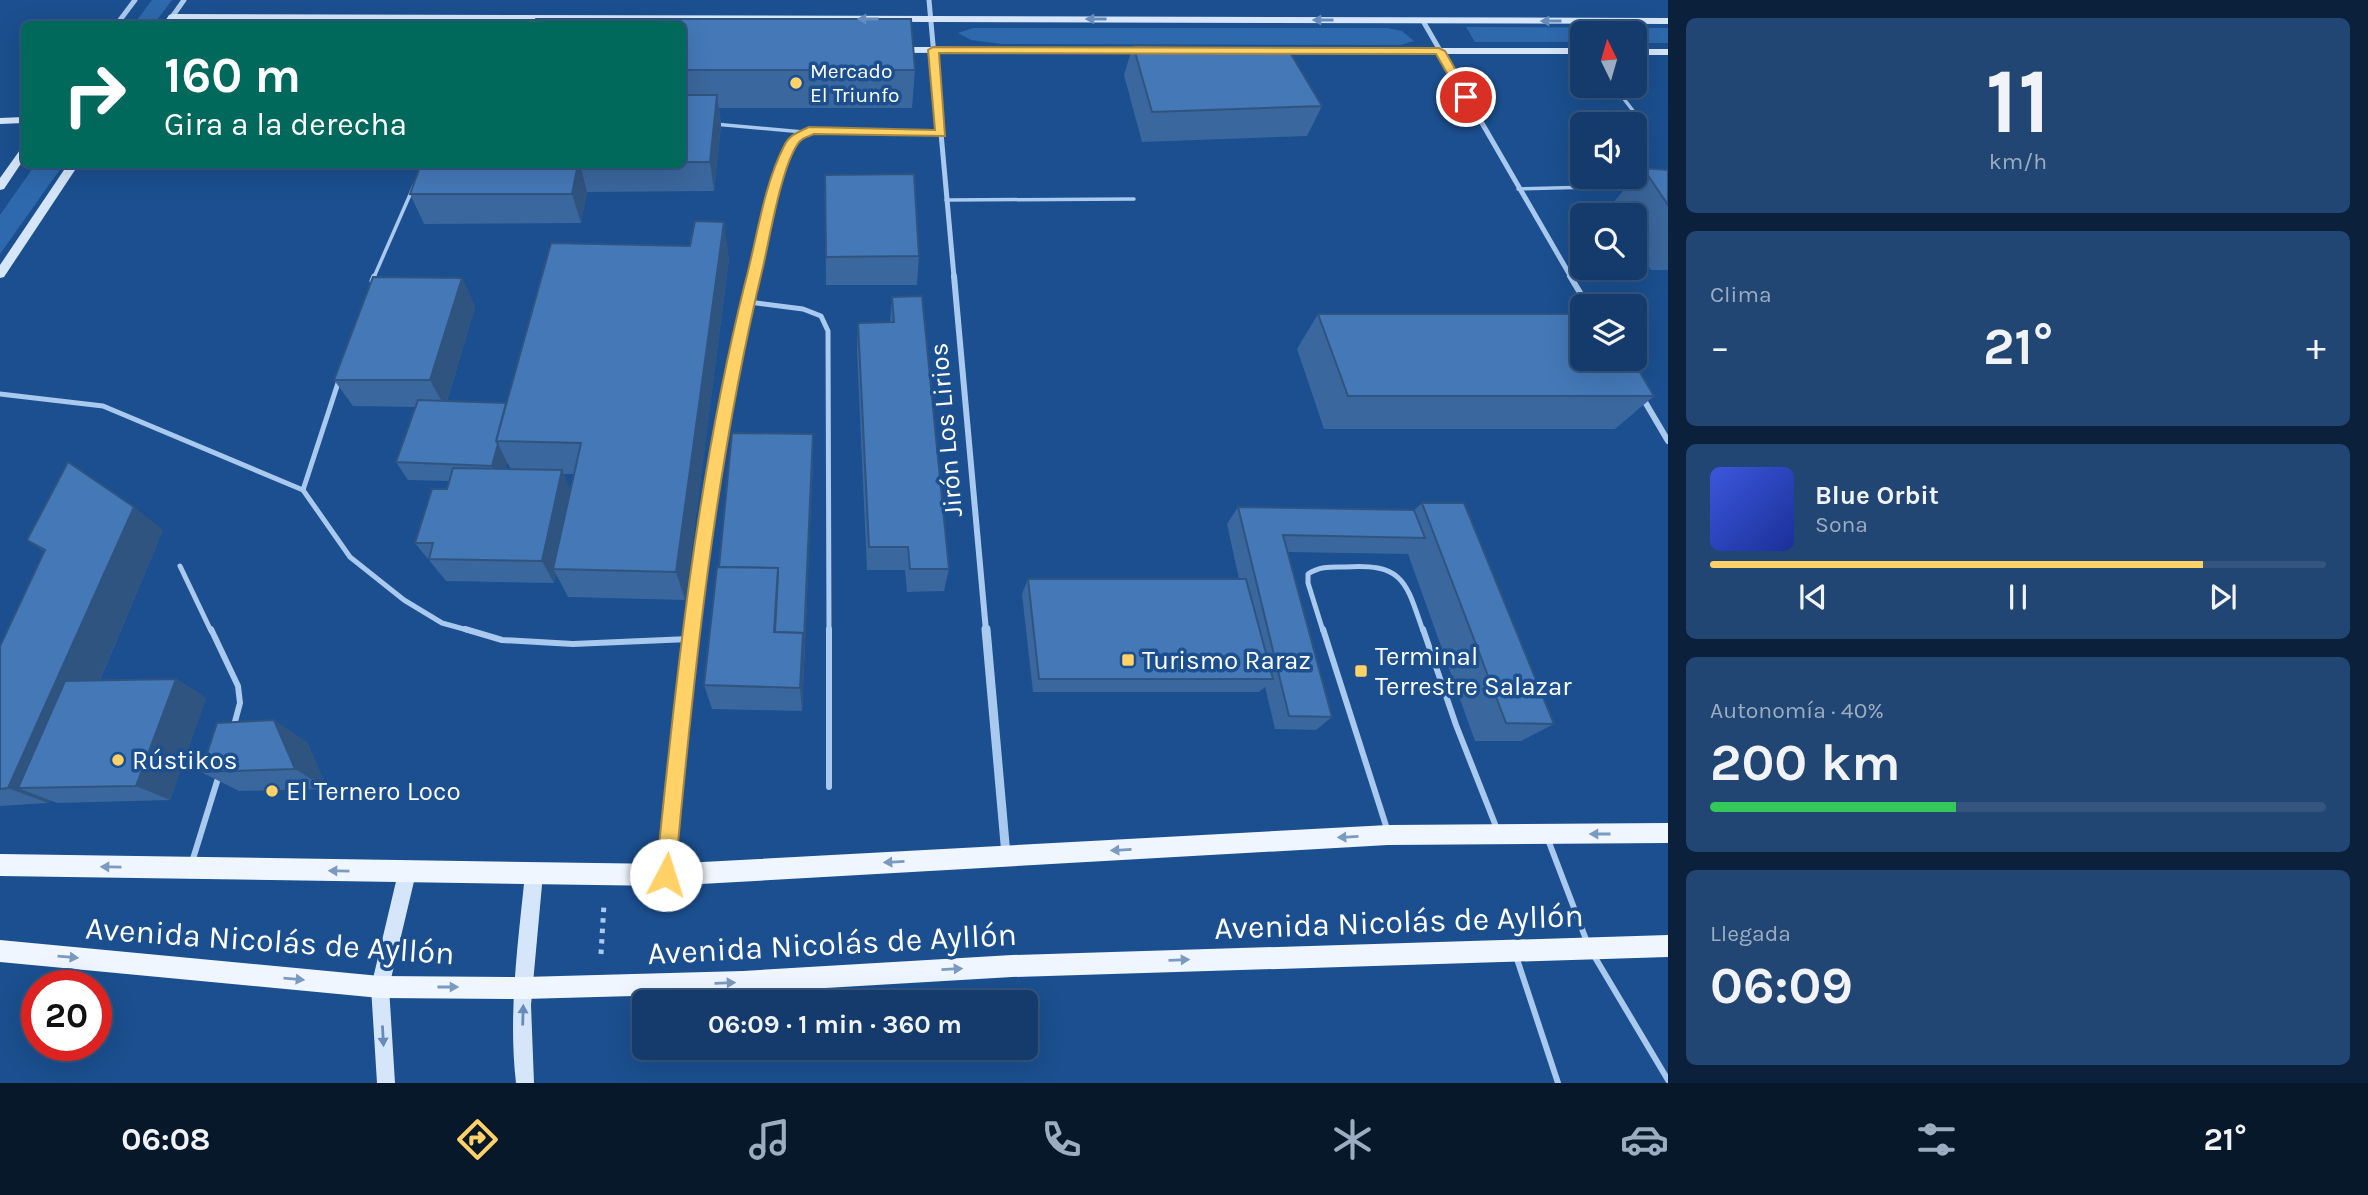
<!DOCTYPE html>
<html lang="es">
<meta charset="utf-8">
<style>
body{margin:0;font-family:Karla,sans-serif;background:#214673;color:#f1f3f6;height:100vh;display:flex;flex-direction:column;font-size:26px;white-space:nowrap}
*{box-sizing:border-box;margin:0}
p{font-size:23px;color:#9dadc1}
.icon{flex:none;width:38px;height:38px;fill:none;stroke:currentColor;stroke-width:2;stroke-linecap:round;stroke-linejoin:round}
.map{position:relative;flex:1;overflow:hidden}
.side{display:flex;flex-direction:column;gap:18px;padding:18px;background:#0b203b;width:700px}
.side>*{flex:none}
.banner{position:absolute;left:21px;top:21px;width:665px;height:147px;border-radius:10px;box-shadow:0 7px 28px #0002,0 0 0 2px #33557e;background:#00695c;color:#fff;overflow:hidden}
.needle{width:46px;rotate:355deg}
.tools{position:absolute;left:1570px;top:21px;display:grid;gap:14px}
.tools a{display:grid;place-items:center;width:77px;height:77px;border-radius:10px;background:#143b6b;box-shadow:0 7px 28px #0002,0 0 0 2px #33557e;font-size:35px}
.speed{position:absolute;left:21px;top:970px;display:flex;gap:14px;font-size:35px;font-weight:700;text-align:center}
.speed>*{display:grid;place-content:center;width:91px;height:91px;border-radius:50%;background:#143b6b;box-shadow:0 7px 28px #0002,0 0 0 2px #33557e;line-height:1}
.speed .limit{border:10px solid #d22;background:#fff;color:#111}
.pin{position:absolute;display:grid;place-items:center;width:60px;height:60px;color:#fff;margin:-30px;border:4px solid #fff;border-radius:50%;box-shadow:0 2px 7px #0007}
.me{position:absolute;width:77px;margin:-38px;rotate:5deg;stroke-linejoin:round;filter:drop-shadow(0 0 5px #0008)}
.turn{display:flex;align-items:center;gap:24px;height:147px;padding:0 28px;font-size:32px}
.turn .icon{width:91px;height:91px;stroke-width:2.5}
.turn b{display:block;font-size:49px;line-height:60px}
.big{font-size:52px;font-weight:700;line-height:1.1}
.side .tile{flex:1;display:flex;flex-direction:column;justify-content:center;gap:10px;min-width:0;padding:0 24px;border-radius:10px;background:#214673}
.side .dial{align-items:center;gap:0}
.dial b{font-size:91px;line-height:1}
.song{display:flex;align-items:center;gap:21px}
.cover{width:84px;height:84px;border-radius:10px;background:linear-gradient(135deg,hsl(230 70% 55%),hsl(230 70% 35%))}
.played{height:7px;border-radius:4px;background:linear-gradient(90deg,#ffd166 80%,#33557e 80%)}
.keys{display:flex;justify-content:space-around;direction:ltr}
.heat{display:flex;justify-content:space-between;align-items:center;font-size:38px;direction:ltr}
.charge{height:10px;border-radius:5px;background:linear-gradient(90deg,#34c759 40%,#33557e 0)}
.trip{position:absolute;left:632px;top:990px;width:406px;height:70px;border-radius:10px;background:#143b6b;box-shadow:0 7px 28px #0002,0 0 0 2px #33557e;font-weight:700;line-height:70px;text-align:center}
.dock{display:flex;height:112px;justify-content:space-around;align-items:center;background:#08182b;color:#9dadc1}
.dock .icon{width:49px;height:49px}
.dock .current{color:#ffd166}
.dock b{font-size:32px;color:#f1f3f6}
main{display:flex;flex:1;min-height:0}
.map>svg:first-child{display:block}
</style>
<main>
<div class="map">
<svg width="1668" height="1083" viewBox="0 0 1668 1083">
<rect width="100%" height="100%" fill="#1b4f8f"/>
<g fill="#2e69ad">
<path d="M152,0H172L154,24H134Z"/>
<path d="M201,20L868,25L197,24Z"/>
<path d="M1466,27L1668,28V43H1635L1634,33H1582V42H1475Z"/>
<path d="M973,28H1387L1402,31L1414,41L1400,45L1002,44L971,40L958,33Z"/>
<path d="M35,165H63L0,254V215Z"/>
</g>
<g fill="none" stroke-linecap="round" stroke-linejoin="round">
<path stroke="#a9c9ee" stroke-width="5" stroke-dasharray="4.5 6" stroke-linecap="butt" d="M601,954L604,904"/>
<g stroke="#a9c9ee" stroke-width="3.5">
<path d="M1614,86L1634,112"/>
<path d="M714,124L803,132"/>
<path d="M1518,189L1634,186"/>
<path d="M946,200L1134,199"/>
<path d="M374,277L416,181"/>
<path d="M753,277L775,190L790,145L803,132L813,130L941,134"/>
</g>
<g stroke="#a9c9ee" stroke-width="5">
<path d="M372,281L374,276"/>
<path d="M749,302L803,309L821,316L828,331L829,631"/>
<path d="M0,394L103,406L303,490L350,557L404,600L442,623L471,631"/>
<path d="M303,490L339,380"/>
<path d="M180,566L211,631"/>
<path d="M690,631L736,347L754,276"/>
<path d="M1323,631L1308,583V574C1320,566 1331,567 1345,567C1404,563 1406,582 1423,631"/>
</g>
<g stroke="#a9c9ee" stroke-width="6">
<path d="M211,629L238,686L240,703L233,729"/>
<path d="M465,629L502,640L573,644L689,639"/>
<path d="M829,629V787"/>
<path d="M1323,629L1388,832"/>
<path d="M1423,629L1456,725L1497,829"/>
<path d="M1547,837L1587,942"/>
<path d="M192,862L219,775"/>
<path d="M666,869L691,629"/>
<path d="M1593,954L1668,1080"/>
<path d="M1516,956L1558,1083"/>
</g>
<g stroke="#a9c9ee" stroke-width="5">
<path d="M929,0L954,277"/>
<path d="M172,17L184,0"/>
<path d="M1423,21L1571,277"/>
<path d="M117,24L135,0"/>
</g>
<g stroke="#a9c9ee" stroke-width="6">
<path d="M954,276L986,631"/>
<path d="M1570,276L1588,306"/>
<path d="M1641,395L1668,441"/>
</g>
<path stroke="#a9c9ee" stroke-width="9" d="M986,629L1006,855"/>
<g fill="#d6e6fa" fill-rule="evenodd">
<path d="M172,14L1668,18V24L175,20L171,24H163L169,15Z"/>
<path d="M1150,47L1155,50L1153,52L894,53L889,50L894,47Z"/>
<path d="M1582,48V54H1272L1267,51L1272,48Z"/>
<rect x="1634" y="49" width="34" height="6"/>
<path d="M24,117V123L0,124V118Z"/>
<path d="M24,149V159L4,189L0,190V178L20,150Z"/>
<path d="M68,164H79L4,277L0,278V265Z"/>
<path d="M407,864L413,867L416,873L389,987L395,1083H377L371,987L398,873L401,867Z"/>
<path d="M534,865L540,868L543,874L531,1005L534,1083H516C508,1013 518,944 525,874L528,868Z"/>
</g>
<g fill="#f0f6ff" fill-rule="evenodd">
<path d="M1668,823V843L1388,845L665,886L0,876V854L665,864L1388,825Z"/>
<path d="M1668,935V957L1012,977L743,993L524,999L380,998L0,962V940L380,976L524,977L743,971L1012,955Z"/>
</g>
</g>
<g fill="#3a679d" fill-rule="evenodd">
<path d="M682,24L915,70L912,108H719L721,125L714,191L587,192L581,223L424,224L410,194L421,164H682Z"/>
<path d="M1133,45L1322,106L1307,136L1142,142L1124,75Z"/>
<path d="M1643,168L1668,170V270H1651L1634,243V215H1617L1611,205Z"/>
<path d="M825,175L919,256L917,285H826Z"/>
<path d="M729,258L685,600L568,597L556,574L554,583L446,581L415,543L447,489L449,481L408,480L396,462L416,407L353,406L334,380L462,278L475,307L447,401L506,403ZM507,462L511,469H505ZM564,474H574L570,490Z"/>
<path d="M892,297L949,569L944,591L907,592L905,570H867L857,351L858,323L890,322Z"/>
<path d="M1318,314L1654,396L1615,429H1324L1297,349Z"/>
<path d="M813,460L802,711L712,709L704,685Z"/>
<path d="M1422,503L1554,724L1521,741H1475L1408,554L1287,552L1332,717L1316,730L1275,729L1265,687L1259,692H1033L1022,594L1028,579H1239L1227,524L1238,507L1414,510Z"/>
<path d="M163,530L100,680L176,679L206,698L170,800L57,803L49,800L48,803L0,806V646L45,552L27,540Z"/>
<path d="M307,742L327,789L239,791L201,772Z"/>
</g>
<g fill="#305480">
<path d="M717,95L721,125L714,191L710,162Z"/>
<path d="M578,164H580L587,192L581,223L572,194Z"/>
<path d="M724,222L729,258L685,600L676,572Z"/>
<path d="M462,278L475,307L445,407L430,380Z"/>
<path d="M813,434V460L802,711L800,688Z"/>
<path d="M498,444L507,462L501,483L492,466Z"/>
<path d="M562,470L573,495L553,569L556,574L554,583L542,561Z"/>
<path d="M134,507L163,530L54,788H18L49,800L48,803L8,788Z"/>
<path d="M176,679L206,698L170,800L136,786Z"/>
<path d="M274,720L307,742L327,789L295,769Z"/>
</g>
<g fill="#4478b7" stroke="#305480" stroke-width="2">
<path d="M536,19H911L915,70H682V24H534Z"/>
<path d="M1133,45L1288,49L1322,106L1152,112Z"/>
<path d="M682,95H717L710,162H682Z"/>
<path d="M421,164H578L572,194H410Z"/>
<path d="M1643,168L1668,170V205Z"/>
<path d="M914,174L919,256L826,257L825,175Z"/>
<path d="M695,221L724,222L676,572L553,569L581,443L496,441L551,243L690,246Z"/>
<path d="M373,277L462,278L430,380H334Z"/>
<path d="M922,296L949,569H910L908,547H869L858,323L894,322L892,297Z"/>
<path d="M1318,314H1582V359H1632L1654,396H1348Z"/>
<path d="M418,400L506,403L496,441L498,444L492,466L396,462Z"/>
<path d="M732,433L813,434L804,639L803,633L775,632L778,574V568L719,567Z"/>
<path d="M68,462L134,507L8,788L0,789V646L45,550L27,540Z"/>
<path d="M453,468L562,470L542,561L429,559L433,543H415L432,489H447Z"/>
<path d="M1422,503H1464L1554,724L1506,723Z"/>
<path d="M1238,507L1414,510L1425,538L1283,535L1332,717L1289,716Z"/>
<path d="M717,567L778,568L774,632L803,633L800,688L704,685Z"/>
<path d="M1028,579H1246L1273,679H1039Z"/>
<path d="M176,679L136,786L18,788L65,681Z"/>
<path d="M274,720L295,769L201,772L217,723Z"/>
</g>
<defs><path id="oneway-solid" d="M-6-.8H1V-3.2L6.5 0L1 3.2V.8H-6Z" transform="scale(1.75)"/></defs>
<g fill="#668bba">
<use href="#oneway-solid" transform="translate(868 19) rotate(-180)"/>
<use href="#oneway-solid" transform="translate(1096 19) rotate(-180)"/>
<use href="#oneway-solid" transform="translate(1323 20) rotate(-180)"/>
<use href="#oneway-solid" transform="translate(1551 21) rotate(-180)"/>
<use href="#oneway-solid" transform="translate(523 1015) rotate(-88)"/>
<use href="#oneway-solid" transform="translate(383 1036) rotate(87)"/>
</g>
<g fill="#7b9ac1">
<use href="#oneway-solid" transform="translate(1600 834) rotate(180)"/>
<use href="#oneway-solid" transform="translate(1348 837) rotate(177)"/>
<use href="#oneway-solid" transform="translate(1121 850) rotate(177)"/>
<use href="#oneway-solid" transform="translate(894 862) rotate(177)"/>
<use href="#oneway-solid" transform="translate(111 867) rotate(-179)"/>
<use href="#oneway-solid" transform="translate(339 871) rotate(-179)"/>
<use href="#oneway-solid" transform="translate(68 957) rotate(5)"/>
<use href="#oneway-solid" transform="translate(1179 960) rotate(-2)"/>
<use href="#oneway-solid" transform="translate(952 969) rotate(-3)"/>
<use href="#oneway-solid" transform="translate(294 979) rotate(5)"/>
<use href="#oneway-solid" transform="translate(725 983) rotate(-2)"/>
<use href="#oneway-solid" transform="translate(448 987)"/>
</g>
<path fill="#ffd166" stroke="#a68842" stroke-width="2" d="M933,47L1439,48L1445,51L1471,97L1462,99L1436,54L939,53L945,136L814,134C807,137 801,138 797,145C781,170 770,236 763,267C715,466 694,671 675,875L672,882L666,885L659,882L656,875C676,677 697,476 745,283C757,239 763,187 784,146C789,135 798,132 809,127L935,130L928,50Z"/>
<g fill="#ffd166" stroke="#1b4f8f" stroke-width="2.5">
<circle cx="796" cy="83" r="7"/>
<rect x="1121" y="653" width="14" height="14" rx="3.5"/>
<rect x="1354" y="664" width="14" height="14" rx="3.5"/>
<circle cx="118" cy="760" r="7"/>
<circle cx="272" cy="791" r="7"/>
</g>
<g text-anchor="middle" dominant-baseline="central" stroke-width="7" stroke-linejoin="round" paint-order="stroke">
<g font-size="21" fill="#fff" stroke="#1b4f8f" text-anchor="start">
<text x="810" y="71">Mercado<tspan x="810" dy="24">El Triunfo</tspan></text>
</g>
<g font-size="26" fill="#fff" stroke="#1b4f8f">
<text transform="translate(946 430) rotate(-95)">Jirón Los Lirios</text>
</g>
<g font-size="26" fill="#fff" stroke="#1b4f8f" text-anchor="start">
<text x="1375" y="656">Terminal<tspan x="1375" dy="30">Terrestre Salazar</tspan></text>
<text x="1142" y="660">Turismo Raraz</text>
<text x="132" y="760">Rústikos</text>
<text x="286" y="791">El Ternero Loco</text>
</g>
<g font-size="32" fill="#fff" stroke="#1b4f8f">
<text transform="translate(1399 922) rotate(-2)">Avenida Nicolás de Ayllón</text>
<text transform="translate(270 941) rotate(4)">Avenida Nicolás de Ayllón</text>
<text transform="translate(832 944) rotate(-3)">Avenida Nicolás de Ayllón</text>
</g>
</g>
</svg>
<div class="tools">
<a><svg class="needle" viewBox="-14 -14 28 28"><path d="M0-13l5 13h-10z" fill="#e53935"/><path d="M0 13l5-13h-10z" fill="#9dadc1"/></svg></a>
<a><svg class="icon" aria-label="sound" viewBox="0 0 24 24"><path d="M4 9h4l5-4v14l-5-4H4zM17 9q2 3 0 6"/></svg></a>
<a><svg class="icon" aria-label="search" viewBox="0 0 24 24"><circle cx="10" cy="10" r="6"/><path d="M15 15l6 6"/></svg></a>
<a><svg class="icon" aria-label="layers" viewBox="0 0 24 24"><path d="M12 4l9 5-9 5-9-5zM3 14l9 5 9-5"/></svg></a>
</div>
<div class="speed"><div class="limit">20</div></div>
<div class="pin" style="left:1466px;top:97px;background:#d93025"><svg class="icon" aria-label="arrive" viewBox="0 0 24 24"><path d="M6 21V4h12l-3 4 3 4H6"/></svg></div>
<svg class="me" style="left:666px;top:875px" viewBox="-20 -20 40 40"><circle r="19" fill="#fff"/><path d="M0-13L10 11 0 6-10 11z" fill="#ffd166"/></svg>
<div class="trip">06:09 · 1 min · 360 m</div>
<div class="banner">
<div class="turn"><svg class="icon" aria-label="right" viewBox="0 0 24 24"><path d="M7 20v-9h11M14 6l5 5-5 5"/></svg><div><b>160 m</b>Gira a la derecha</div></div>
</div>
</div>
<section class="side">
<div class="tile dial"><b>11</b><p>km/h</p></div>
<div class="tile"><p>Clima</p>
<div class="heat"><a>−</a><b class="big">21°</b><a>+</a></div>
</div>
<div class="tile">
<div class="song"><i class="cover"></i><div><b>Blue Orbit</b><p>Sona</p></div></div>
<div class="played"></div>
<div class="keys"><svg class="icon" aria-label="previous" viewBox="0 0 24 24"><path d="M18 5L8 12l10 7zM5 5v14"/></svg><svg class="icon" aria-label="pause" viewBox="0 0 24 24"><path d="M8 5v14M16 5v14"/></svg><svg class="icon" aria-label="next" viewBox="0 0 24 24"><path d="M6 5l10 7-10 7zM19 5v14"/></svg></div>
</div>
<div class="tile"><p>Autonomía · 40%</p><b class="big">200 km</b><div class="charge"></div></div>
<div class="tile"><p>Llegada</p><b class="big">06:09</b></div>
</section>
</main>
<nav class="dock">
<b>06:08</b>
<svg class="icon current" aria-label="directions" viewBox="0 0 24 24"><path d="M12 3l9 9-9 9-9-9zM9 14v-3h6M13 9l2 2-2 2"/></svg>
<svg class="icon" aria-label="music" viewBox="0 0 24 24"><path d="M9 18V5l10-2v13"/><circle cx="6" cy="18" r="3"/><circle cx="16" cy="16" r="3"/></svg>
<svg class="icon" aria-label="phone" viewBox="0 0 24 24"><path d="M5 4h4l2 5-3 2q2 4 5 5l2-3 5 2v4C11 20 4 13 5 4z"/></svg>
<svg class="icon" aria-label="climate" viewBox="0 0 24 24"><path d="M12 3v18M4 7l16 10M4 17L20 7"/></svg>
<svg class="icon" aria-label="car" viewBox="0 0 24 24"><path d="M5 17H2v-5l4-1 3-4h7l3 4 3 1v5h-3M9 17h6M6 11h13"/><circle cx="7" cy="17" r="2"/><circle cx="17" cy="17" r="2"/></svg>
<svg class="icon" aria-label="filters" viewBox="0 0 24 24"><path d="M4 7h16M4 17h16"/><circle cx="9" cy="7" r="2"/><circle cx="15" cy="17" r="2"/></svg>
<b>21°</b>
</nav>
